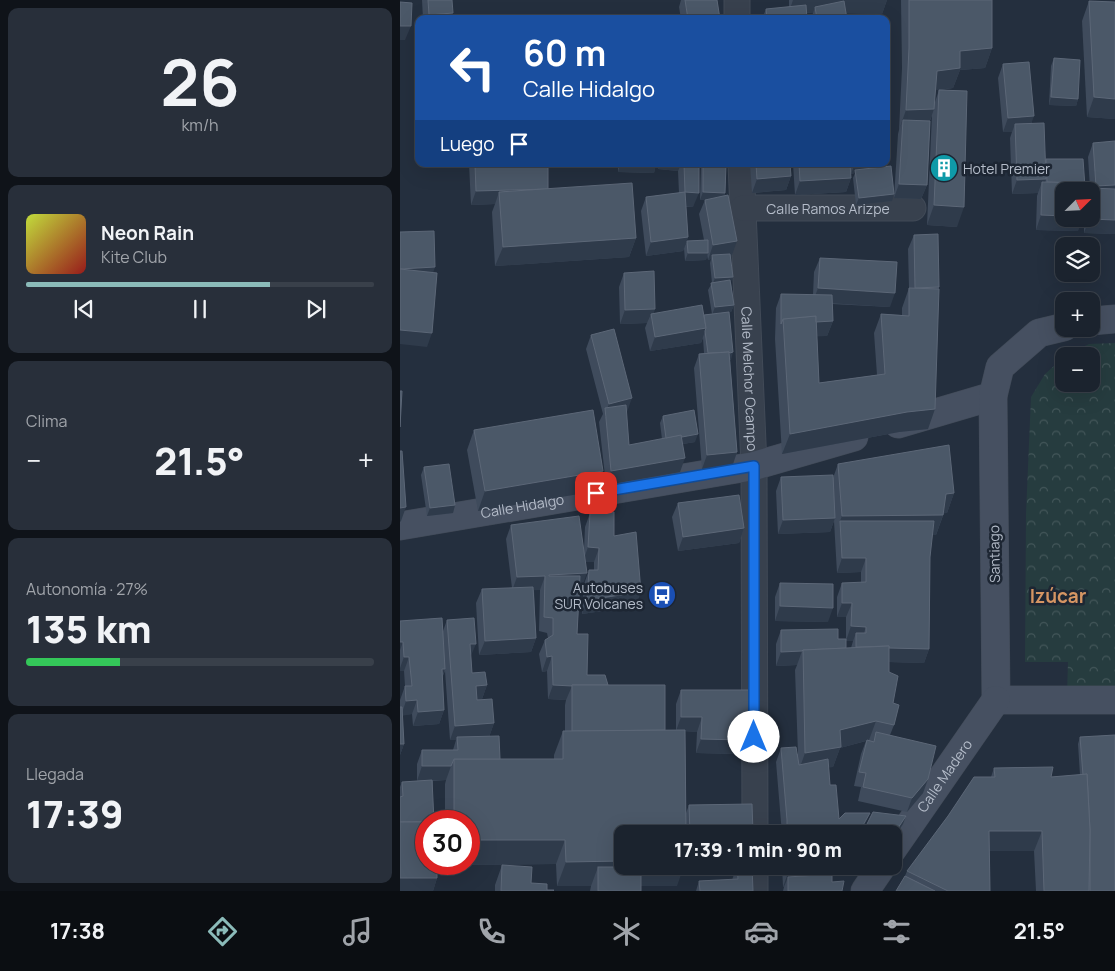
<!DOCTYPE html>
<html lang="es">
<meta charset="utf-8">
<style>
body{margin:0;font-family:Manrope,sans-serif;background:#282f3a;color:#f1f3f6;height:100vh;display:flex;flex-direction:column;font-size:19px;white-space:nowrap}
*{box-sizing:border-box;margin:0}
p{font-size:16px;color:#a0a4aa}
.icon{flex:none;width:28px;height:28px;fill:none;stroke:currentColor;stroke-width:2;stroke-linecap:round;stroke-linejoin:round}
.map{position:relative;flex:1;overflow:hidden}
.panel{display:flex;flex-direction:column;gap:8px;padding:8px;background:#0f1319;width:400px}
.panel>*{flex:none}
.guide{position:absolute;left:15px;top:15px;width:475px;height:152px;border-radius:10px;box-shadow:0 5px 20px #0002,0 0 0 1px #39404a;background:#1a4fa0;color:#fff;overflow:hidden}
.needle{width:32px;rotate:66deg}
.fabs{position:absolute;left:655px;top:182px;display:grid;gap:10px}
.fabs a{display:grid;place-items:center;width:45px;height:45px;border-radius:10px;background:#1b232e;box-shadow:0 5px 20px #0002,0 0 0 1px #39404a;font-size:25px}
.speed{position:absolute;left:15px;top:810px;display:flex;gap:10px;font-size:25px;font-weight:700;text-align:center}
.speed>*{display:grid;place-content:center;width:65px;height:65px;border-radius:50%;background:#1b232e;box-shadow:0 5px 20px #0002,0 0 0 1px #39404a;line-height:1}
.speed .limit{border:8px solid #d22;background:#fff;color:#111}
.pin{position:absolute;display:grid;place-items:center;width:42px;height:42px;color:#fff;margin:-21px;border-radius:10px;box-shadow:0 2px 8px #0006}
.me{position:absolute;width:55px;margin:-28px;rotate:0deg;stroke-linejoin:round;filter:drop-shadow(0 0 4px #0008)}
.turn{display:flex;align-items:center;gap:18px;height:105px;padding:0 25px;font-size:22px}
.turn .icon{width:65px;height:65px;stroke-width:2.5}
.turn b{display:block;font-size:35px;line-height:42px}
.then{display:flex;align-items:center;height:48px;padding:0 25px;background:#0003;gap:10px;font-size:19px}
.big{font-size:38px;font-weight:800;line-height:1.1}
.panel .tile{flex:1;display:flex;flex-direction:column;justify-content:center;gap:8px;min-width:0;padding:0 18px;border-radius:10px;background:#282f3a}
.panel .dial{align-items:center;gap:0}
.dial b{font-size:65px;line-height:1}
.song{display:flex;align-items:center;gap:15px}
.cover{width:60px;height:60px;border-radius:8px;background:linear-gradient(135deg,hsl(70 70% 55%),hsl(0 70% 35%))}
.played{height:5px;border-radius:2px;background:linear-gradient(90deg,#8bbbb9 70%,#39404a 70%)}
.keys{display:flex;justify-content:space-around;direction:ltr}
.heat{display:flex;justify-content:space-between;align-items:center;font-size:28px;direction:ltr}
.charge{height:8px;border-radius:4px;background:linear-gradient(90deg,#34c759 27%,#39404a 0)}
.trip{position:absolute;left:214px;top:825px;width:288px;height:50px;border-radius:10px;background:#1b232e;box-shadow:0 5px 20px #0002,0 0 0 1px #39404a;font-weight:800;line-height:50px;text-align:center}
.dock{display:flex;height:80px;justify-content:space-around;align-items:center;background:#0b0e12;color:#a0a4aa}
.dock .icon{width:35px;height:35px}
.dock .selected{color:#8bbbb9}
.dock b{font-size:22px;color:#f1f3f6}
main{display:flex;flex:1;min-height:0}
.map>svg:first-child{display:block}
</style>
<main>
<section class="panel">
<div class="tile dial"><b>26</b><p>km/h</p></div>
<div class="tile">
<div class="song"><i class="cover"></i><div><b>Neon Rain</b><p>Kite Club</p></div></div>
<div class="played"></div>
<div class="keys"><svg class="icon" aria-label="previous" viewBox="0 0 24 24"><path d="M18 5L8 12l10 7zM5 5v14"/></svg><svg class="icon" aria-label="pause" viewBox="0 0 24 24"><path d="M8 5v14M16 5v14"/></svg><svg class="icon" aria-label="next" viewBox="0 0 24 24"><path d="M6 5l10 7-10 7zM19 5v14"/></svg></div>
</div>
<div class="tile"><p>Clima</p>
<div class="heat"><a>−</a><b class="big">21.5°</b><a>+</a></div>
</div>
<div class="tile"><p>Autonomía · 27%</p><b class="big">135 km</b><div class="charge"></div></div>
<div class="tile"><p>Llegada</p><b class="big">17:39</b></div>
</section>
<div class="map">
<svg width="715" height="891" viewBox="0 0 715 891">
<defs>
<pattern id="forest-crowns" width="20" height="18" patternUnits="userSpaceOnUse" patternTransform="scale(1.25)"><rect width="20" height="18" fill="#263c3f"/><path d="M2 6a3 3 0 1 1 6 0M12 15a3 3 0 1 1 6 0" fill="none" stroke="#435659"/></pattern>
</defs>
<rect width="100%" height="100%" fill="#242f3e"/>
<path fill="url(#forest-crowns)" d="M715,343V694H667L668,662H625L626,514L631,397L645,374L664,357V384H691V356H665L689,344Z"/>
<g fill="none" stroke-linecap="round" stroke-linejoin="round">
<defs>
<g id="street">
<path d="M337,0V19"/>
<path id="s1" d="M341,164L354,466L355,834"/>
<path id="s2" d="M343,208H513"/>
<path d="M355,866V891"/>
</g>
<g id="secondary">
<path d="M691,321L715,319"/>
<path d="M498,424L593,396"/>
<path id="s3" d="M0,526L354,466L454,437"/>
<path d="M596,700L593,396L600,367L639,333L664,327"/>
<path d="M596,700H715"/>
<path id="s4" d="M492,850L596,700"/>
<path d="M465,891L482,866"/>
</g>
</defs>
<use href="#street" stroke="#414a57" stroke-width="27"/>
<use href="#secondary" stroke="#414a57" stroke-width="29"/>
<use href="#street" stroke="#38414e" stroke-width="25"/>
<use href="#secondary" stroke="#465061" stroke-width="28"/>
</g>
<g fill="#3f4b5c" fill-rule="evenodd">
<path d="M22,0H52L51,19H23Z"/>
<path d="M281,0H317L320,19H281L279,7Z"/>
<path d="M389,0H487L482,14L446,13L447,19H411L413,13H406L407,19H362L366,9L389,7Z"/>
<path d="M501,0H592V48L585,68L560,70L553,88L541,90L557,227L527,225L532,115L530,121L527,185L521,199L494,198L498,134L499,130L502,68ZM535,90H539L535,102Z"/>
<path d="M689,1L715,119L687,117L682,21Z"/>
<path d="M654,58L678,99L676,106L649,105L651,66Z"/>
<path d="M603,64L632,123L645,161L646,159L685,187L678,231L636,230L637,196L638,193L612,194L610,138L612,132H603L598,78Z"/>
<path d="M693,143L715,234L684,233V219H691V191H689L690,188L688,157Z"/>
<path d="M69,164H101L148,189L236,238L229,257L95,266L92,212L95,204L71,205Z"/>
<path d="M218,164H256L254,173L218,172Z"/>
<path d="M258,164H299L293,207H286L288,237L283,251L246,256L241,211L246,197L279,193L278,171L258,169Z"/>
<path d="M301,164H326L325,193L324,196L332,255H331V282L334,305L331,312H329L331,360H330L337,452L332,467L302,469L294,368L299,354L304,353L303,338L301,343L250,351L245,328L247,323L220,324L219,287L224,273L254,313L304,315L312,314L308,290L312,283L310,263L311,259L308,260L307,255L306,260L285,261L284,248L287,241L304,240L299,214L305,200H306H300Z"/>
<path d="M350,164H390L391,176L386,190L352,193Z"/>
<path d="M393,164H480L478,168L492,201L456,205L453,178L455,173L451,174V169V178L446,192L395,195Z"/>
<path d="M514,235L539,287L528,429L499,432L382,454L375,339L376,308L381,294L413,295L414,272L420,258L490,307L432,304L433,321L427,336H417L419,383L477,375L474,333L481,314L502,315V308L509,288L508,249Z"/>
<path d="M191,335L227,412H226L229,445L262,439L260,423L263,416L295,442L283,444L280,472L206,485L199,422L203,414L186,349Z"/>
<path d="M74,430L203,471L196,491L78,511L67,450Z"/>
<path d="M438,464L554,493L547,513H544L536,535H532L530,557L529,649L524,663L489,662V672L493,703L494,725L490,735L528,779L523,793L507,812L458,801L461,787L454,786L461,754L466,741L440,748L433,767H429L430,785L439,819L464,827L461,834H382L376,762L381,748L398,754L395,670L397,665L376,666V644L381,630L438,639L446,648H451L453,641H446V617H437V597L442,583H461V572L437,573L434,521L430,532L378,534L376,491L381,477L433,478Z"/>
<path d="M24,467L55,505L53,513L27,516L21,475Z"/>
<path d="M278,503L344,528L339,543L278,551L272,517Z"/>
<path d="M190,513L214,536L236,606L182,614L184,584L189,570H194V562H185L182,587L180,588L177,634L187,675L208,685L265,730H276V704L281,690L344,732H342V740L337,754L296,753L297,732L285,731L286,813L289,805L352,834H222L277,886H241V891H190L191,886H157L156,864L45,865V864H69V821H45V784L46,780L33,781L26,864L37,878L33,891H0V787L2,782L29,781H17V764L22,750H53L56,740H50L45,671L42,678L44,710L39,724L13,726L12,714L2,715L4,744L0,755V700L5,686L4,671H0V621L43,631L47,620L71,656L72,673L87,685L82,699L77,700L94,723L89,737L100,759H154V755L163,731H165V705L166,700L148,699L147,671L142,672L139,654L145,640L148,638L147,633L139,631L140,590H134L136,638L131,652L79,655L76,603L82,589L112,588L106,539L111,525L184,550L185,527Z"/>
<path d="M380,583L428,622L375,621V597Z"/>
<path d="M680,737L715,891H636L634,851H589L590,891H496L505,876L507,871L591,777L594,768L651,777L680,775L678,744Z"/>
<path d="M102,865L131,883L147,890L153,891H95V885Z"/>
<path d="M337,866L353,891H296L299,881L332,880Z"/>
<path d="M382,866H419L418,875L432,882L442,891H383L384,887H383Z"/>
</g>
<g fill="#2f3b4b">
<path d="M393,0H487L482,14L416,13L415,7L413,13L389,12Z"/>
<path d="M53,13L51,19H28L29,15Z"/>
<path d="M0,26H11L5,40H0Z"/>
<path d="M592,48L585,68L560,70L553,88L530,91L537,71L560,51Z"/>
<path d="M651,97L678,99L676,106L649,105Z"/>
<path d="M694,97L715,99V119L687,117Z"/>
<path d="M534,109L527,129L503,120L499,130L506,110Z"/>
<path d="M634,116L629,130L615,124L612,132H603L608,118Z"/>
<path d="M260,164H281L278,171L258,169Z"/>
<path d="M468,164H480L478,169L455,170V173L451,174L454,166Z"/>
<path d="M220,165H256L254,173L218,172Z"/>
<path d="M391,176L386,190L352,193L357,179Z"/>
<path d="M451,178L446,192L395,195L400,181Z"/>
<path d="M646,179L642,191V182L638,193L612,194L617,180Z"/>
<path d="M499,184L527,185L521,199L494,198Z"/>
<path d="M715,185V198L691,200L696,186Z"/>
<path d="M148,189L99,192L95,204L71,205L76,191Z"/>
<path d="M285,192L299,193L293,207L279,206Z"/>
<path d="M303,192L325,193L323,200H300Z"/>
<path d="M494,194L492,201L456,205L459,198Z"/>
<path d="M534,205L564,207L557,227L527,225Z"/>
<path d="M641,215L664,216V219H682L678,231L636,230Z"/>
<path d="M689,219L715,220V234L684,233Z"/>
<path d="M288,237L283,251L246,256L251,242Z"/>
<path d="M236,238L229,257L95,266L103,247Z"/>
<path d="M337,241L332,255L313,259L312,255L311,259L308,260L313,245Z"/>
<path d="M288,253H308L306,260L285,261Z"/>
<path d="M35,267L30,282L0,269Z"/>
<path d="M333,277L330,284L312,286L315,278Z"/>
<path d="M418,288L495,293L490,307L413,302Z"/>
<path d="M334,305L331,312L312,315L315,307Z"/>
<path d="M255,309L252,320L251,314L247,323L220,324L225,310Z"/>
<path d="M433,321L427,336L384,338L383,324Z"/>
<path d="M306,328L301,343L250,351L255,337Z"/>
<path d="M0,330L32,333L27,347L0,344Z"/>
<path d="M333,352L331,360L305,362L308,355Z"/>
<path d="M232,398L227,412L205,417V414L209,404Z"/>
<path d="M535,409L528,429L499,432L382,454L390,434L507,412Z"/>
<path d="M298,434L295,442L263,447L266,440Z"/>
<path d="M337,452L332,467L302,469L307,455Z"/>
<path d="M285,458L280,472L206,485L211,471Z"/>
<path d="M203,471L196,491L78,511L85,491Z"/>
<path d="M554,493L547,513L539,514L546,494Z"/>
<path d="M55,505L53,513L27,516L30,508Z"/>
<path d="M6,507L1,521L0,522V508Z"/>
<path d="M543,515L536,535H441L440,521L442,516Z"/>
<path d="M435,518L430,532L378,534L383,520Z"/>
<path d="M344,528L339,543L278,551L283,537Z"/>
<path d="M188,547L199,548L194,562H183Z"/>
<path d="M442,558H466L461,572L437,573Z"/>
<path d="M187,573L182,587L144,590L149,575Z"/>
<path d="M145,576L140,590L112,591L117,577Z"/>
<path d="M241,592L236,606L182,614L187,600Z"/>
<path d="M442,603H452L446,617H437Z"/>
<path d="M380,606L433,608L428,622L375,621Z"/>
<path d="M451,626L466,627L461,641L456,633L453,641H446Z"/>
<path d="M136,638L131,652L79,655L85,641Z"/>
<path d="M0,642H3L0,650Z"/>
<path d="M70,644H76L70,658Z"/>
<path d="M456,647L529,649L524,663L451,661Z"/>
<path d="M402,651L397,665L376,666L381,652Z"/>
<path d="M152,656L147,671L142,672L147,657Z"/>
<path d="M4,657H9L4,671H0V668Z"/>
<path d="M42,669H45L40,683Z"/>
<path d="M87,685L82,699L71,700L76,686Z"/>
<path d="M153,685L172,686L166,700L148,699Z"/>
<path d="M17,700L12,714L1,716L6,701Z"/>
<path d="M44,710L39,724L13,726L18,712Z"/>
<path d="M281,717H302L297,732L276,731Z"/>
<path d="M349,717L344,732H337L342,718Z"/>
<path d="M476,721L469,740L440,748L433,767L398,773L405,753L440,730Z"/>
<path d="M94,723L89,737H57L56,740H50L55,726Z"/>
<path d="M301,739L342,740L337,754L296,753Z"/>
<path d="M0,744H4L0,755Z"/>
<path d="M22,766H51L46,780L17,781Z"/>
<path d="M528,779L523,793L507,812L512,798Z"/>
<path d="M470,813L461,834H458Z"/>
<path d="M506,816L503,824L492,841V837Z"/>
<path d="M589,831H642L634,851H581Z"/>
<path d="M69,840H165L156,864L45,865V864H69Z"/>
<path d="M20,845H26V864L13,865Z"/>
<path d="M222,861V866H284L277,886H198V867L191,886H157L166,862Z"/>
<path d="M419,872L414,886L388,877L384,887H383L388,873Z"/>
<path d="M0,878H37L33,891H0Z"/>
</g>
<g fill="#4b5868" stroke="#5c6777">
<path d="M28,0H52L53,13L29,15Z"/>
<path d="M285,0H317L320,19H288Z"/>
<path d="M509,0H592V48L560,51V68L537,71L534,109L506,110L509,48Z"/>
<path d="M444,1L447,19H417L415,7Z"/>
<path d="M689,1L715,2V99L694,97Z"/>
<path d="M0,2L12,3L11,26H0Z"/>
<path d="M406,5L407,19H367L366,9Z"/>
<path d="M654,58L680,60L678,99L651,97Z"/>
<path d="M629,62L634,116L608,118L603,64Z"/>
<path d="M486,76H489L488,105H486Z"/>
<path d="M539,90L567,91L564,207L534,205Z"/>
<path d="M503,120L530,121L527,185L499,184Z"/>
<path d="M644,123L646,179L617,180L615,124Z"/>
<path d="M715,141V185L696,186L693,143Z"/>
<path d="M646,159H683L685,187H684V183L647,182Z"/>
<path d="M75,164H148V189L76,191Z"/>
<rect x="220" y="164" width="36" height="1"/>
<path d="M284,164H299V193L285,192L288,237L251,242L246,197L285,192Z"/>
<path d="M303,164H326L325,193L303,192Z"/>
<path d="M356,164H390L391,176L357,179Z"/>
<path d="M399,164H450L451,178L400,181Z"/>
<path d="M454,164H468L454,166Z"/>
<path d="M491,166L494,194L459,198L455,170Z"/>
<path d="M642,182L684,183L683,191H664V216L641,215Z"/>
<path d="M232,183L236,238L103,247L99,192Z"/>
<path d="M690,188L715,189V220L690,219H691V191H690Z"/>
<path d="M328,195L337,241L313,245L305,200Z"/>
<path d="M34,231L35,267L0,269V232Z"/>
<path d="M538,234L539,287L515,288L514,235Z"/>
<path d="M308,240V253H288L287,241Z"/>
<path d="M330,254L333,277L315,278L312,255Z"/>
<path d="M420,258L497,262L495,293L418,288Z"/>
<path d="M0,269L37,273L32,333L0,330Z"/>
<path d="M254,271L255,309L225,310L224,273Z"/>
<path d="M330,280L334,305L315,307L311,283Z"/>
<path d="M509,288L539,289L535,409L507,412L390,434L383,319L416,316L419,383L485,374L481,314L509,316Z"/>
<path d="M381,294L432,295L433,321L416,322V316L383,319L381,324Z"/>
<path d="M302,305L306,328L255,337L251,314Z"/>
<path d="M329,312L333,352L330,353L329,352L308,353L305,331L306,328L304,315Z"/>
<path d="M214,329L232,398L209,404L191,335Z"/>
<path d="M329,352L337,452L307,455L299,354Z"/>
<path d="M0,391H2L0,427Z"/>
<path d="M226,405L229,445L281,435L285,458L211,471L205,408Z"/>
<path d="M193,410L203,471L85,491L74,430Z"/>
<path d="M294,410L298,434L282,437L281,435L266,438L263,416Z"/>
<path d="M549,445L554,493L546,494L543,515L442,516L438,464Z"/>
<path d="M0,451H2L6,507L0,508Z"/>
<path d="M49,464L55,505L30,508L24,467Z"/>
<path d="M433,475L435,518L383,520L381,477Z"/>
<path d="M339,495L344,528L283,537L278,503Z"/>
<path d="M214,512V536L236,532L241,592L187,600L189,570H198L199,548L188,547L190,513Z"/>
<path d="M179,516L187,573L149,575V576H180L177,634H188L187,675H205L208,685H172V686L153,685L152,656L147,657L145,640L153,635V618L144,617L145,576L117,577L111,525Z"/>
<path d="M440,521H534L530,557L529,649L489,648V646L456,647V633H466V627L451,626L452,603H442V583L466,582V558H442Z"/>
<path d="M380,583L433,584V608L380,606Z"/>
<path d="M133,587L136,638L85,641L82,589Z"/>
<path d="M42,618L45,669H42L44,710L18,712L17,700L6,701L5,686H12L9,657H4L3,642H0V621Z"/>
<path d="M74,618L76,644H70L72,673L85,672L87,685L76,686L77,700L92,699L94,723L55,726L47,620Z"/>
<path d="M438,629V639H446V648L403,650L402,651L381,652V630Z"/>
<path d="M489,646V672L498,676L493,703L499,705L494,725L476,721L440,730L441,747L405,753L403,650Z"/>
<path d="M172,685H265V730L172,731Z"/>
<path d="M281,690H349V717L342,718V740L301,739L302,717H281Z"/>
<path d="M0,707H2L4,744H0Z"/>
<path d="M285,730L286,834H222V861L166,862L165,840H69V821H54V759H163V731Z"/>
<path d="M476,732L536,746L528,779L512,798L463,787L466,773L459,772L467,740L474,742Z"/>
<path d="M715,735V891H690V830L687,774L683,775L680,737Z"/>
<path d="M99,736L100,759H54L51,766H22V750H58L57,737Z"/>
<path d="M396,747L399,765L428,759L430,785H436L439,819L445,813H470L458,834H387V820L381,748Z"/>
<path d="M653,767L651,777L687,774L690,830L689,891H644L642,831H589L590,891H548L507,871L548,816L574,777H595L594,768Z"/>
<path d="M32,780L34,821L0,822V797L3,796L2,782Z"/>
<path d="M352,804L353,833L290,834L289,805Z"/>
<path d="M473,812L506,816L492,837V834H462Z"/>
<path d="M0,822H26V845H20V859H26V864H37V878H0Z"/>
<path d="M102,865L132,867L131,883L147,884V890H154L153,891H101Z"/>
<path d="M337,866H352L353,891H300L299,881L338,879Z"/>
<path d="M388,866H419V872L388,873Z"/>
<rect x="198" y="867" width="43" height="24"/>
<path d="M432,874V882L444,881L442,891H388V877Z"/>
<path d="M505,876L535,891H496Z"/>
</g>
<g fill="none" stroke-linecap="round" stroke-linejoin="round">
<defs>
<path id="route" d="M196,493L354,466V737"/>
</defs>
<use href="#route" stroke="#114b97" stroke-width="12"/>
<use href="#route" stroke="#1a73e8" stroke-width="9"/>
</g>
<defs>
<symbol id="building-disc" viewBox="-11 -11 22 22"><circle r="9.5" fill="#0f9aa8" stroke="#1d2633"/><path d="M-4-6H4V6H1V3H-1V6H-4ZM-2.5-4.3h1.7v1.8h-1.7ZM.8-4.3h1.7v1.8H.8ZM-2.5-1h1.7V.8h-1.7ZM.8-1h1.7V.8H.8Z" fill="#fff"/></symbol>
<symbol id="bus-disc" viewBox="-11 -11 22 22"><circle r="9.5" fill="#1a4fb4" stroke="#1d2633"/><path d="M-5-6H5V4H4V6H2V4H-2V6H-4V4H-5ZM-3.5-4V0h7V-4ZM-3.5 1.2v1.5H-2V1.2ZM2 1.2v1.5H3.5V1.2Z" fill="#fff"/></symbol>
</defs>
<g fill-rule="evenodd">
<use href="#building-disc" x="528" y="152" width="32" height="32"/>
<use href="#bus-disc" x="246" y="579" width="32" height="32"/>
</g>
<g text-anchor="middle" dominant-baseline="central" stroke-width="5" stroke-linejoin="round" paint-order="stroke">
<g font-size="14" fill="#b4bcc9" stroke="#1d2633" text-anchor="start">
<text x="563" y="168">Hotel Premier</text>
<text x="243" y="587" text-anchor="end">Autobuses<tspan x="243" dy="16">SUR Volcanes</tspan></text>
</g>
<g font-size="14" fill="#b4bcc9" stroke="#1d2633">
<text stroke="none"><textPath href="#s2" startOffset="85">Calle Ramos Arizpe</textPath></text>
<text stroke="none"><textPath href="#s1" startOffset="215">Calle Melchor Ocampo</textPath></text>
<text stroke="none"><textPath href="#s3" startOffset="124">Calle Hidalgo</textPath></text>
<text transform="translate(594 554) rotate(-91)">Santiago</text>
<text stroke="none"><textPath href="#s4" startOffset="91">Calle Madero</textPath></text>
</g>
<g font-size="19" font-weight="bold" fill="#d59563" stroke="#1d2633">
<text x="658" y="596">Izúcar</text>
</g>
</g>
</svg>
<div class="fabs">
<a><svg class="needle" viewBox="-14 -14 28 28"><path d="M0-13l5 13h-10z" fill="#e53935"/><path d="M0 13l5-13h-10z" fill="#a0a4aa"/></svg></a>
<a><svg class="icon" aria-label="layers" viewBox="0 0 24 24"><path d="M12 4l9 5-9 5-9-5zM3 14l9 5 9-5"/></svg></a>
<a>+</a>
<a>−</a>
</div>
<div class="speed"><div class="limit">30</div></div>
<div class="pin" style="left:196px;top:493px;background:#d93025"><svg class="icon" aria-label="arrive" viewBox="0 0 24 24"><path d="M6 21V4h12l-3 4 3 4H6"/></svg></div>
<svg class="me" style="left:354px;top:737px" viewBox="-20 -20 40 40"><circle r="19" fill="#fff"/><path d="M0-13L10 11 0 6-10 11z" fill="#1a73e8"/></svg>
<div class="trip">17:39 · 1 min · 90 m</div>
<div class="guide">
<div class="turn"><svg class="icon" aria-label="left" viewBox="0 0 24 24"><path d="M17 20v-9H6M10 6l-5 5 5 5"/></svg><div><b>60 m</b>Calle Hidalgo</div></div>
<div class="then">Luego<svg class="icon" aria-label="arrive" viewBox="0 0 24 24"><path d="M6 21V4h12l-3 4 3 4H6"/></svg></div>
</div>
</div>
</main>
<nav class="dock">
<b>17:38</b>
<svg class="icon selected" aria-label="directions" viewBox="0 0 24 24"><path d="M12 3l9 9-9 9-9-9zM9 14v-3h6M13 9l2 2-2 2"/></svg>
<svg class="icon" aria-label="music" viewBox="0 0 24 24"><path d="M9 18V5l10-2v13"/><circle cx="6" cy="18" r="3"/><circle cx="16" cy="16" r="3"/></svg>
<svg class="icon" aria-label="phone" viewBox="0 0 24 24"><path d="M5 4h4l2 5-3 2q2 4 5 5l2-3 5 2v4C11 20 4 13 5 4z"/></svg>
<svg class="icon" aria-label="climate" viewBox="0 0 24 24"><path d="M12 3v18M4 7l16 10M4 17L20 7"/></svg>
<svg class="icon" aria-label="car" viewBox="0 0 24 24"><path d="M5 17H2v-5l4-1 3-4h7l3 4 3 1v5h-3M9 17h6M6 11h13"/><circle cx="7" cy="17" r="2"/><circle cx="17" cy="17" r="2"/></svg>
<svg class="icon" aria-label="filters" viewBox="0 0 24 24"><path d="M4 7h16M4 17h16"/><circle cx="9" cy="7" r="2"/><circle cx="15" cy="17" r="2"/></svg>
<b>21.5°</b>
</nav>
